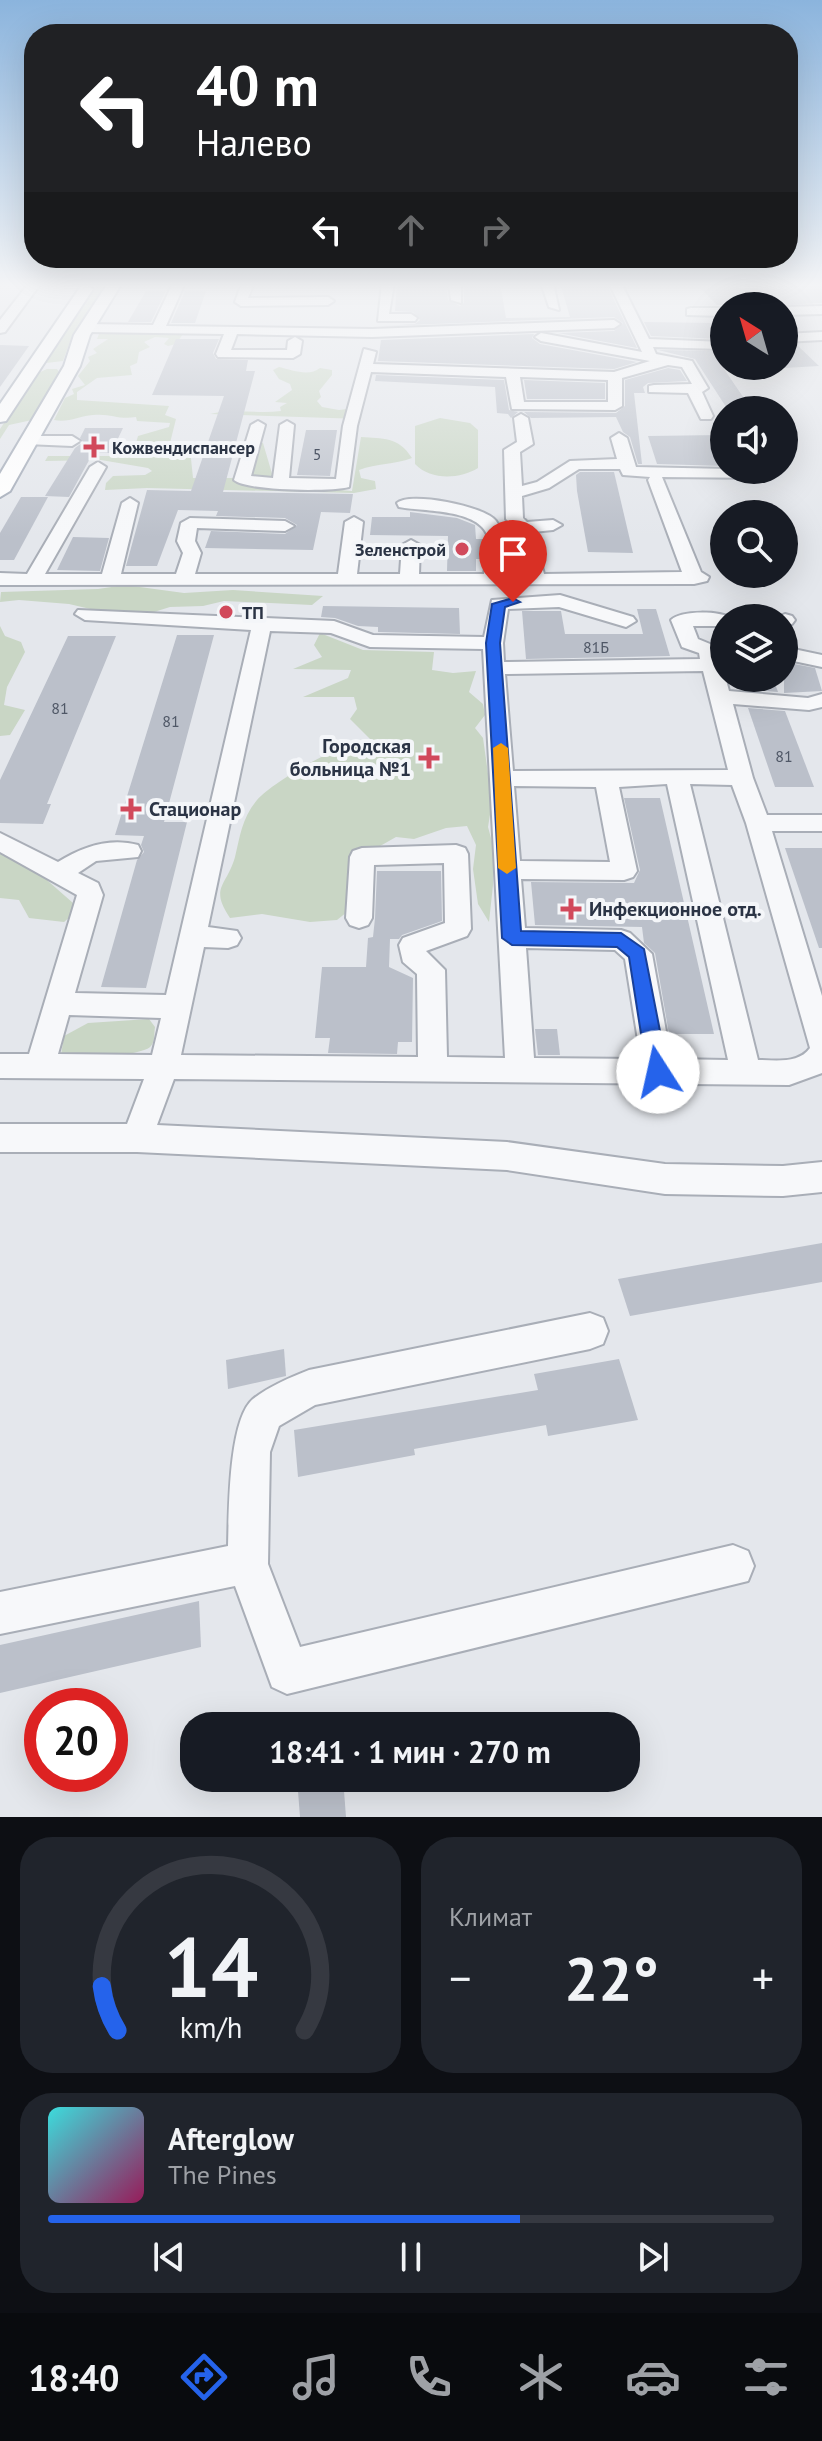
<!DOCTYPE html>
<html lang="ru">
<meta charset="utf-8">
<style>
body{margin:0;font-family:"PT Sans",sans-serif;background:#20242c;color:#f1f3f6;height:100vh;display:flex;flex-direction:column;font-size:30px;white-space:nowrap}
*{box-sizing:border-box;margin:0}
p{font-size:26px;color:#9ea1a6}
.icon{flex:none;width:44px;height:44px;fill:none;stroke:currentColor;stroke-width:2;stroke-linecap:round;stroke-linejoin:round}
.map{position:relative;height:1817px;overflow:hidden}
.sheet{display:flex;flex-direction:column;gap:20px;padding:20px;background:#0d0f14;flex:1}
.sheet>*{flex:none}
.top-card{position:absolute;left:24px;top:24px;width:774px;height:244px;border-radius:32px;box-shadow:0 8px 32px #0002;background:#202124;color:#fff;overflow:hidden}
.needle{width:52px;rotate:323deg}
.tools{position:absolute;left:710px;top:292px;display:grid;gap:16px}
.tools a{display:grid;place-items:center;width:88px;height:88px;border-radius:50%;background:#171b24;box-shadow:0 8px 32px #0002;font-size:40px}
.speed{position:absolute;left:24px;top:1688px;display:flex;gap:16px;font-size:40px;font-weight:700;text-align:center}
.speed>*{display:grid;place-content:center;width:104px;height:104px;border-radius:50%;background:#171b24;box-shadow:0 8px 32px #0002;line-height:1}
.speed .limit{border:12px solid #d22;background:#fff;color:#111}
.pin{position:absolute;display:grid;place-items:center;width:68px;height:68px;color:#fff;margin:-82px -34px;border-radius:50% 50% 50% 0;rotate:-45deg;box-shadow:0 0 8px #0007}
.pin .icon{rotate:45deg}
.me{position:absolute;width:88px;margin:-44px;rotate:350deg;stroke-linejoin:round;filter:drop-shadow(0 0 6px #0008)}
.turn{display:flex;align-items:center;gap:28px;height:168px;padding:0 40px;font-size:36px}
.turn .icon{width:104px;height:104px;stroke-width:2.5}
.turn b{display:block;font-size:56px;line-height:68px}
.lanes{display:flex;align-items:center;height:76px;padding:0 40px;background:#0003;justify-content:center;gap:40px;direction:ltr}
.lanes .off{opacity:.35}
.big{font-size:60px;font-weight:600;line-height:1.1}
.sheet .widget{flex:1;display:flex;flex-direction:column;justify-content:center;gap:12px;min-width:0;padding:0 28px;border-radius:32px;background:#20242c}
.sheet .dial{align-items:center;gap:0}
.dial svg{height:208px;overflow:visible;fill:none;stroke:#363941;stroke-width:7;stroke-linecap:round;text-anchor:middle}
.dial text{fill:#f1f3f6;stroke:none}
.song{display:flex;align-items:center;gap:24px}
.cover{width:96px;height:96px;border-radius:12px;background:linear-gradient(135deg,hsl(180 70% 55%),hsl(330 70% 35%))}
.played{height:8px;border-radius:4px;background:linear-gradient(90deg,#2563eb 65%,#363941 65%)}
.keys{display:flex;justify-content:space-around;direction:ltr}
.heat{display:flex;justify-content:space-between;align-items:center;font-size:44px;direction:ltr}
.sheet .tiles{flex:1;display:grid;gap:20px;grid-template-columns:1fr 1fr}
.widget:last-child{grid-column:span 2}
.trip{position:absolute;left:180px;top:1712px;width:460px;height:80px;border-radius:32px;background:#171b24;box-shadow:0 8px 32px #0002;font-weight:600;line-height:80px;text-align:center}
.tabs{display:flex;height:128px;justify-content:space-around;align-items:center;background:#090b0e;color:#9ea1a6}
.tabs .icon{width:56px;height:56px}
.tabs .selected{color:#2563eb}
.tabs b{font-size:36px;color:#f1f3f6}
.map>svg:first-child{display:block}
</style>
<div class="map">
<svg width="822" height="1817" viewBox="0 0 822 1817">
<rect width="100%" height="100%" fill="#e4e7ec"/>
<g fill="#c9d6c5">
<path d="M98,283H106L72,336L63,361L46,363Z"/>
<path d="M151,324L182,331L183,334L176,344L168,346L164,344L169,338L155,337L144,342L150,347L139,352L137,363L130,366L132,375L97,378L77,392V400L169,406L165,415L176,419L170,443L190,449L193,478H248L239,453L249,439L263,443L273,477L314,488L352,491L361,437C383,439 398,436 412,458C394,465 377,463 359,470L361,478L375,481L376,489L354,493L147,488L105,490L106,483L113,476L145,475L152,471L148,468L101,460L45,461L48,456H119L122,446L136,443L138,436L169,427L170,423L137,421L136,417C118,420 111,413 93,415C78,416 69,423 54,420L65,398L74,394L72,389L85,385L78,376L90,361L88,357L97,353L93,349L108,339H97L99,334L127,326Z"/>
<path d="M279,367C292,370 309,377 320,368L332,370V375L319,391L321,397L317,401L322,407L339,410L362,407L361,419L210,414C232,408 257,414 281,411L280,407L287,403L275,402L292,390L290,384L279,379L273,370Z"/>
<path d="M47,369H57L61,375L32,420L9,425L0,439V429L38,373Z"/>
<path d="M440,418L470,423L478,430V468C460,479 431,481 415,464V426Z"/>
<path d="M125,585L184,593L233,590L323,596L312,605L224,601L203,606L170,607L154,612L99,611L69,604L19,600L0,602L1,592L98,589Z"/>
<path d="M0,626L5,636L21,642L25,652L7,687L4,705L25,710L10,735L0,736Z"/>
<path d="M320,633L363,650L434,652L432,670L453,673L476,671L469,692L483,704L485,715L475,728L483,738L492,802L488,827L494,849L493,885L489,922L478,904L473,869L476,845L467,826L446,828L414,839L396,837L359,858L347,912L337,920L310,922L262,914L230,918C209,887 227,886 235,857C240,836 242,818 257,800C275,780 344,741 370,739L350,719L357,709L354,697H303L348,678L351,670L293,669L322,657L314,645Z"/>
<path d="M0,847L24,860L73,903L71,916L64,922L29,918L19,900L0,898Z"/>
<path d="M149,1019L155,1027C154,1034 155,1041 151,1046C142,1057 76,1058 61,1055L64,1036L88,1023Z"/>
</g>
<g fill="#bbc0ca">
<path d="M500,283L506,318L570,317L560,283H606L637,348L558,333L614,331L623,323L614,317L382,326L415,324L420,320L413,312L395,311L397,284H446L448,300L460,306L464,303V284Z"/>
<path d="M822,285V303L762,306L717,305L701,289Z"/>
<path d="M146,291H166L151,322H128Z"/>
<path d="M185,291H206L195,323H171Z"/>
<path d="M644,322L715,323L721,339L651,336Z"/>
<path d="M534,334L532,338L540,344L637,362L614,369L378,361L381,340Z"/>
<path d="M176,339H219L213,353L216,359L248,360L246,371H255L223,492L353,494L350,513L321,512L313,550L205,548L211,531L285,534L297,525L285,518L216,516L218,511L178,510L157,566H126L147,490L191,491L224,396L152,395Z"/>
<path d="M0,345L29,346L0,387Z"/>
<path d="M784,345H797L819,366L784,368Z"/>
<path d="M658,350L724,351V369L752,410H728L695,359Z"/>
<path d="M668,368L680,370L687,381L648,383L643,387L645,393H634L642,464H638L630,437L623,432L616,417L531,418L524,412L616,413L625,406V380Z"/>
<path d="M376,375L504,380L509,410L518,412L511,418L508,414L497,413L495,387L375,381Z"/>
<path d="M524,380L605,383V399H527Z"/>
<path d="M85,428H123L111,453H93L69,497L45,496L75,448L83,442L80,438Z"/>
<path d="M306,430H337L330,476L297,475Z"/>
<path d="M719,435L724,444V466L657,464L648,436Z"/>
<path d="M580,472H614L633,553L588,552L577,491L576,475Z"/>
<path d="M21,497H48L14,560H0V533Z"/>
<path d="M410,512L457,518L475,525L476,539H485L486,546L484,559H476V571H447L448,536L370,535L372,517H410Z"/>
<path d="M73,537L109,538L100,571L57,570Z"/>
<path d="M323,606L459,608L460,634L378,632V627L358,626L335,618L321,617Z"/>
<path d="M637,609H656L670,656L526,659L522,611H561L565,634H643Z"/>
<path d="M177,635H214L164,822H187L146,988L101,987L137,860L144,852L141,845L144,836L115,835Z"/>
<path d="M68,636H116L47,804H51L43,824L0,823V780Z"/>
<path d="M784,662L815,668L822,691L784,693Z"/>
<path d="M738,678H773L778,692L742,689Z"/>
<path d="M748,708L785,711L814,787H775Z"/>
<path d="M624,798H660L714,1034H669L655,953L644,943L642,927L535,925L531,882L634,883L640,870Z"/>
<path d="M785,848H822V948H819Z"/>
<path d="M377,871H441L442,921L402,935L399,939H390L389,967L413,978L412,1042H398L397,1054L328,1053L330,1038H315L322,967H366L368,938L373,937L375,918Z"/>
<path d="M535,1029H557L560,1055H538Z"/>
<path d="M822,1243V1282L630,1316L618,1279Z"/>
<path d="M284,1349L286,1376L228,1389L226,1360Z"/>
<path d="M619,1359L638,1420L548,1436L546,1425L414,1449L415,1455L298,1477L294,1430L538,1390L534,1374Z"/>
<path d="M199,1601L201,1647L0,1693V1645Z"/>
<path d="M297,1778H343L346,1817H300Z"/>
</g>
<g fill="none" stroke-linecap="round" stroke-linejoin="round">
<defs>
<g id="minor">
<path d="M29,283H41L5,332L0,333V320Z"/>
<path d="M173,283H185L166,326L372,329L614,320L620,324L614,328L372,337L237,334L231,350H287L288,341L295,337L302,341L300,354L293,358L218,357L216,354L224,334L86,332L80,328L86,324L153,325Z"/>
<path d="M242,283H254L248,298L328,297L334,301L328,305L241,306L235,302Z"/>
<path d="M382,283H394L389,314H411L417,318L415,321H378Z"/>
<path d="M449,283H461V303L451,300Z"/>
<path d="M541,283H553L559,310L549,307Z"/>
<path d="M609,283H621L649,339L724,342V348L721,349L653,347L656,354L692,361L708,388L702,392L713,416L711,419H701L688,393L649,392V386L654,385L692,384L682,367L668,365L622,378V406L615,410L512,409L506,377L371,372L357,426L349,487C330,492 247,491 234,480L251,425L258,421L265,425L251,476L273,478L280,425L287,421L294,425L289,478L336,479L343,426L364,349L376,352L373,364L614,372L650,361L541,341L535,337L541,333L642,352ZM520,377L608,380V402H524Z"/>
<path d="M822,306V314L784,315V307Z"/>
<path d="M691,308H724V316L687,315V309Z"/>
<path d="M822,332V340L784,342V334Z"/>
<path d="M521,414L528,418L533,444L520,452L522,486L537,482L570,461L617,459L611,438L619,433L627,438L636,467L776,470L778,473L770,478L662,477L701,572L709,577L707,581L694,584L0,585V573L27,574L90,467L98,462L106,467L45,574H102L122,503L130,498L138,503L121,574H176L183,553L177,541L181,523L190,518L285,521L294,526L285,531L197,528L195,541L201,553L195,574H338L345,522L354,517L363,522L357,574H400L402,545L411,540L420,545L419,574H484C485,565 490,552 489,542C486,508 424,512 399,507L397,503C409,491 485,506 496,521C509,540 505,553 502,574H525L515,528L506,519L504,450L517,442L514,418ZM579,469H620L623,475L650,477L648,480L682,572L544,574L533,532L553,530L562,525L553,520L527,522L523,518L522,496L549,488Z"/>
<path d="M31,436H72L80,441L72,446L26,444L23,441Z"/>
<path d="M560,595L633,617L636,621L626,627L559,607L508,609L503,643L504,662L700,659L699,653L682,647L671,620C682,610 719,611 732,618H724V626H693L698,639L715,646L718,650L729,691L808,698L822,694V707L809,710L733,704L753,778L767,815H822V831H772L822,996V1073L789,1085L174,1079L157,1125L507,1142L665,1164L783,1166L822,1162V1192L783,1196L665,1194L507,1170L137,1152H0V1124H127L144,1079L0,1078V1054H29L77,895L0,852V833L58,862C82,847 109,837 138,845L141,851L138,857L96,861L78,873L98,883L103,895L75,993L166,995L251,630L85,620L75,614L78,610L334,621L373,635L484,637L492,600ZM270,631L331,633L370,647L483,649L505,1058L447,1057L445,970L426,951L467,936L471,929L468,854L465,848L456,845L362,848L353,851L350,857L346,918L350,925L359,928L368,925L372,918L374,865L444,863L445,923L403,938L399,945L403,962L417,974L418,1057L181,1055L204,947L228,948L237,945L241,938L237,931L208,927ZM703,671L728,770L513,771L505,674ZM667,784L728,1060L671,1059L652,954L630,933L621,930L525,928L521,879L624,880L633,877L637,871L619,787ZM690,784L732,785L746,823L810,1048C799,1064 775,1060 758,1060ZM514,786L596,787L610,862L520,861ZM526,948L615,950L625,959L641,1059L534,1058ZM69,1015L161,1018L152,1055L58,1054Z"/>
<path d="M785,614L792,616L795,620L792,624L784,626V618H776Z"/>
<path d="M784,647L822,655V667L784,659Z"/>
<path d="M590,1313L603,1318L608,1331L603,1344L590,1349L315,1405L279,1426L270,1452L268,1564L300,1647L733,1545L748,1551L754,1566L748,1581L287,1694L272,1687L235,1586L0,1634V1592L228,1546C229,1514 228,1420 253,1399C268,1387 291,1377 309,1370Z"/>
</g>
<g id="major">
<path d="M108,283H122L90,335L80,366L10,491L0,497V474L64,366L74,335Z"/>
<path d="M86,285L93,289L6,421L0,422V404L81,286Z"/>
</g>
</defs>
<use href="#minor" stroke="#a9aeb7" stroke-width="4"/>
<use href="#major" stroke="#a3abb8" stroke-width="4"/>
<use href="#minor" fill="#f7f8fa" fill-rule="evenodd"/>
<use href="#major" fill="#fff" fill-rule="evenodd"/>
</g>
<linearGradient id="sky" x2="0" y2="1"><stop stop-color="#8bb4dd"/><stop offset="0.53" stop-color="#f3f4f6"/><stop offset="1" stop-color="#f3f4f6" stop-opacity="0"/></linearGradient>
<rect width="822" height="538" fill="url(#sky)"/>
<path fill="#2563eb" stroke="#184099" stroke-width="2" d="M513,598L520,602L505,607L500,643L521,931L621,933L644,949L668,1072L665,1078L658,1080L650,1078L647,1072L629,957L617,947L512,945L502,938L486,643L492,604Z"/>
<path fill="#f59e0b" d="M501,743L508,748L516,868L507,874L498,868L493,748Z"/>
<g fill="#d1495b" stroke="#f4f6f9" stroke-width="3">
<path d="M90 435h8v8h8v8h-8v8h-8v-8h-8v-8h8z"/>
<circle cx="462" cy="549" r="8"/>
<circle cx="226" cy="612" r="8"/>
<path d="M425 746h8v8h8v8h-8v8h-8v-8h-8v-8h8z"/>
<path d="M127 797h8v8h8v8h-8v8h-8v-8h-8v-8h8z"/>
<path d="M567 897h8v8h8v8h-8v8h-8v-8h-8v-8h8z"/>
</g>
<g text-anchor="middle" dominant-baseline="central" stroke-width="8" stroke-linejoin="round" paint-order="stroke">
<g font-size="16" fill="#4f5766">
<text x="317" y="454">5</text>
<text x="596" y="647">81Б</text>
<text x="60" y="708">81</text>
<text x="171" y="721">81</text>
<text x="784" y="756">81</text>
</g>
<g font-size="18" font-weight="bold" fill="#2b3445" stroke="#f4f6f9" text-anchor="start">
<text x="112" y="447">Кожвендиспансер</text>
<text x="446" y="549" text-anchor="end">Зеленстрой</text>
<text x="242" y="612">ТП</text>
</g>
<g font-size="20" font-weight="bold" fill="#2b3445" stroke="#f4f6f9" text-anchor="start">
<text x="411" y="746" text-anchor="end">Городская<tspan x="411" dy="23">больница №1</tspan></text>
<text x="149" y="809">Стационар</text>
<text x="589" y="909">Инфекционное отд.</text>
</g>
</g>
</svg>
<div class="tools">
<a><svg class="needle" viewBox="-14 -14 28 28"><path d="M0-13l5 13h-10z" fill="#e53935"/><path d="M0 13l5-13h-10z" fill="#9ea1a6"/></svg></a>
<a><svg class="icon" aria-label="sound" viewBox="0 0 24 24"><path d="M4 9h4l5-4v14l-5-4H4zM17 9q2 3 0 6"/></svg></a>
<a><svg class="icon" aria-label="search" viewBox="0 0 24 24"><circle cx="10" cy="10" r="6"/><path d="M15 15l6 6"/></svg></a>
<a><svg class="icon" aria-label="layers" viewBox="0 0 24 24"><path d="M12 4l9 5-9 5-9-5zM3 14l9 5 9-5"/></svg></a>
</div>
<div class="speed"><div class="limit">20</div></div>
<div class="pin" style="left:513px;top:602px;background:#d93025"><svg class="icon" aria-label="arrive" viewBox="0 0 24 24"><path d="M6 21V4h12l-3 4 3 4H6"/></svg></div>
<svg class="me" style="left:658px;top:1072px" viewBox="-20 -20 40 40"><circle r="19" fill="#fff"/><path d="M0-13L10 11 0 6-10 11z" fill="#2563eb"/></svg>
<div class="trip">18:41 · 1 мин · 270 m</div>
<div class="top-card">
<div class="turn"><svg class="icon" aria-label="left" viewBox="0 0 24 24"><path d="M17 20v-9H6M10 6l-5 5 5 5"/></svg><div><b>40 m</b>Налево</div></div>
<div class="lanes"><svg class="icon" aria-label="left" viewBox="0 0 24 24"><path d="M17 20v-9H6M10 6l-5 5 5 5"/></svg><svg class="icon off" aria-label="ahead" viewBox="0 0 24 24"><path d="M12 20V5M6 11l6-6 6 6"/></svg><svg class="icon off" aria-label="right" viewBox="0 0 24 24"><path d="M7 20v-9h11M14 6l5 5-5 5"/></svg></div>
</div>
</div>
<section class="sheet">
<div class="tiles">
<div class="widget dial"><svg viewBox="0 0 100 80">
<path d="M14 69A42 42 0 1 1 86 69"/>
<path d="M14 69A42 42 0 0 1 8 52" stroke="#2563eb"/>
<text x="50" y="56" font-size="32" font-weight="700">14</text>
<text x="50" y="72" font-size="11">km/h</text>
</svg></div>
<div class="widget"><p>Климат</p>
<div class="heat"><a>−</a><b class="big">22°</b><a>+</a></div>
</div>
<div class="widget">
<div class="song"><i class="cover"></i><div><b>Afterglow</b><p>The Pines</p></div></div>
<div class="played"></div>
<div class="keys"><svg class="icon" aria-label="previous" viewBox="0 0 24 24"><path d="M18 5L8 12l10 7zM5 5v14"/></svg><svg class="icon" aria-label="pause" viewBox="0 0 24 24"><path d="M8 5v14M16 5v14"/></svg><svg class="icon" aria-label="next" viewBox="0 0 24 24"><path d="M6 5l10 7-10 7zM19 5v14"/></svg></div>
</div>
</div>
</section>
<nav class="tabs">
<b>18:40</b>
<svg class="icon selected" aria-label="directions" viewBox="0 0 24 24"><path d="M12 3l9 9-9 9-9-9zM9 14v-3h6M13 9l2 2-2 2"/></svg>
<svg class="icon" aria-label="music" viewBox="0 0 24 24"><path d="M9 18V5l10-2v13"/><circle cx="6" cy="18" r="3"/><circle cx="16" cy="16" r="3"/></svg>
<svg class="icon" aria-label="phone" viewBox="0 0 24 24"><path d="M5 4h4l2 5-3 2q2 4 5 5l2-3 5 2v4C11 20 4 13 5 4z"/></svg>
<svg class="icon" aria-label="climate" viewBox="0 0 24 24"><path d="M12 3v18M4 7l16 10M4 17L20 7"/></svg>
<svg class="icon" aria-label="car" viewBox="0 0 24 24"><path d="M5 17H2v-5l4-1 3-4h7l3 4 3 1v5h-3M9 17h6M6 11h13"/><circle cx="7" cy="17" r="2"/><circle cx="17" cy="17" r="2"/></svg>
<svg class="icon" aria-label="filters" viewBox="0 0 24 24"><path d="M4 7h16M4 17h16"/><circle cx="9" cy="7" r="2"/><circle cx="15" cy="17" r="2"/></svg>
</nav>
